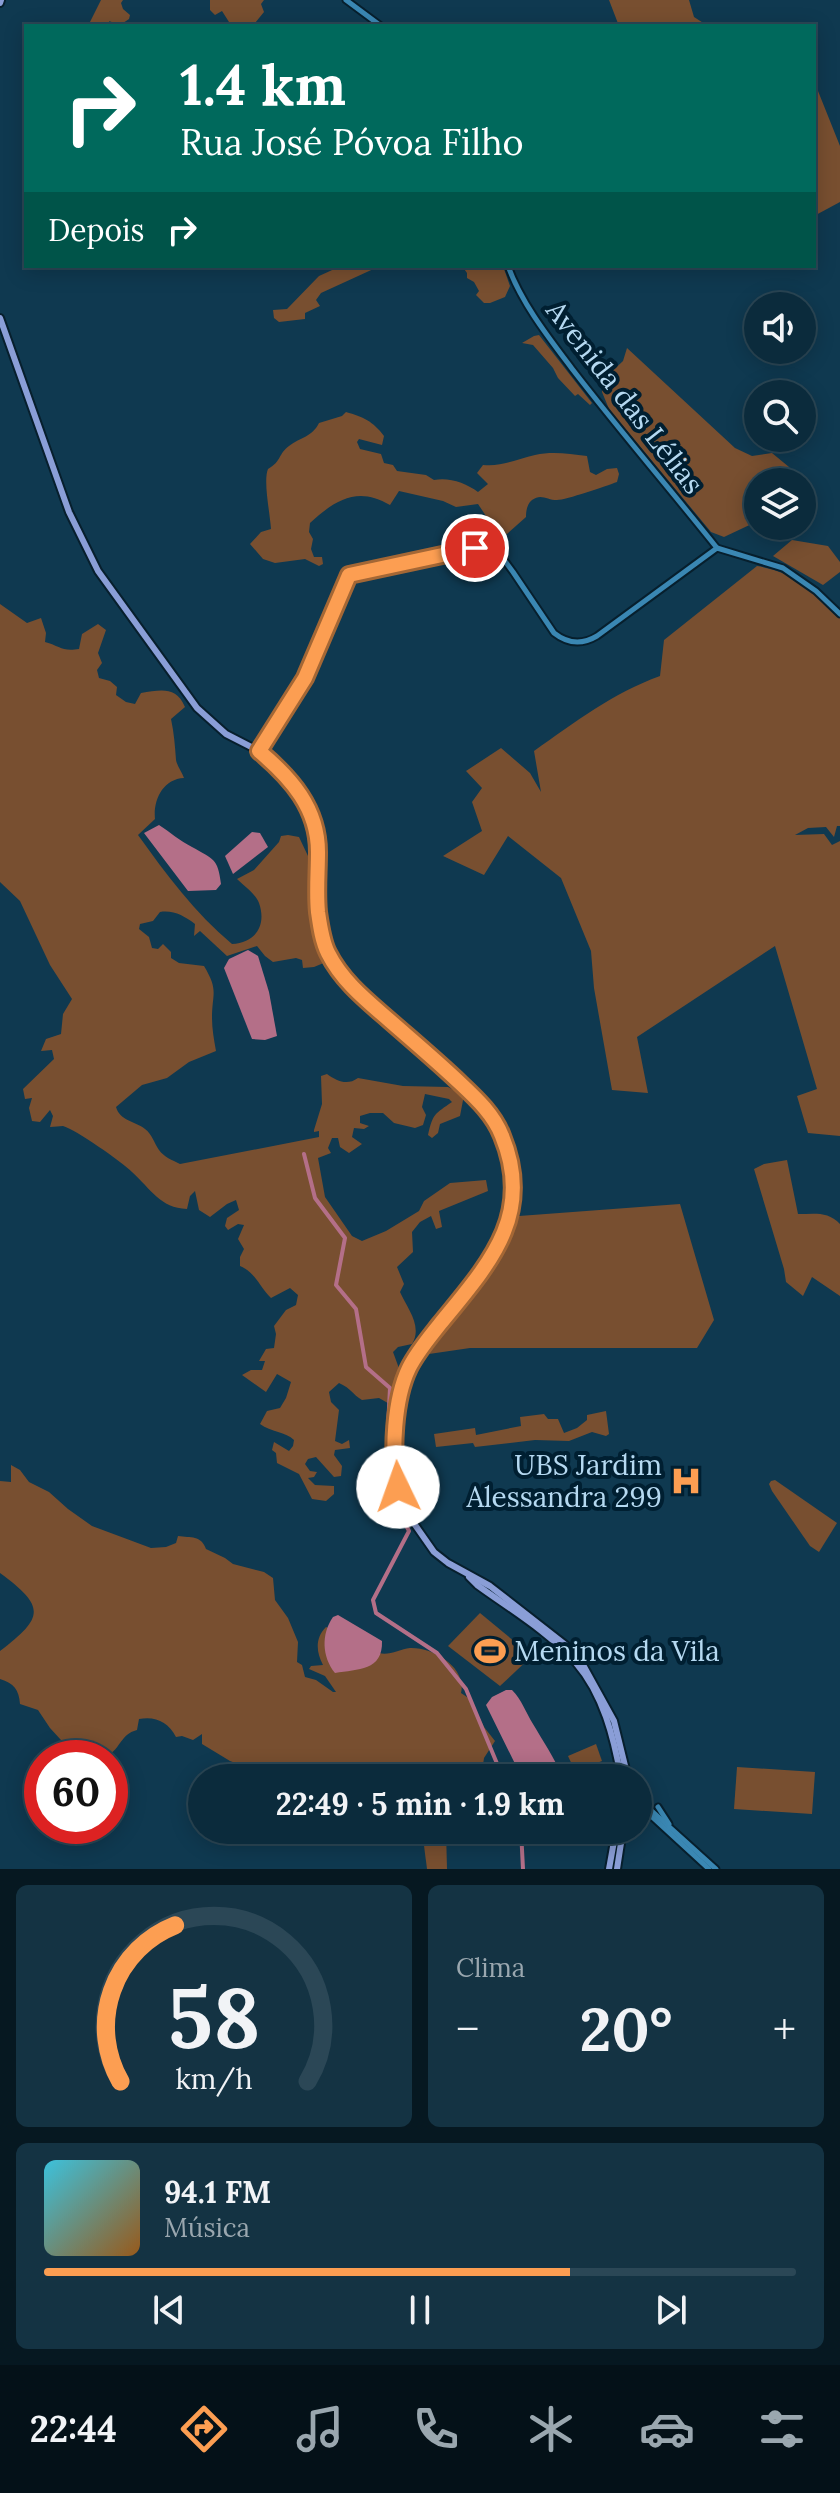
<!DOCTYPE html>
<html lang="pt">
<meta charset="utf-8">
<style>
body{margin:0;font-family:Lora,serif;background:#143343;color:#f1f3f6;height:100vh;display:flex;flex-direction:column;font-size:30px;white-space:nowrap}
*{box-sizing:border-box;margin:0}
p{font-size:26px;color:#9aa7af}
.icon{flex:none;width:44px;height:44px;fill:none;stroke:currentColor;stroke-width:2;stroke-linecap:round;stroke-linejoin:round}
.map{position:relative;height:1869px;overflow:hidden}
.sheet{display:flex;flex-direction:column;gap:16px;padding:16px;background:#061821;flex:1}
.sheet>*{flex:none}
.top-card{position:absolute;left:24px;top:24px;width:792px;height:244px;border-radius:0px;box-shadow:0 4px 20px #0003,0 0 0 2px #2b4756;background:#00695c;color:#fff;overflow:hidden}
.fabs{position:absolute;left:744px;top:292px;display:grid;gap:16px}
.fabs a{display:grid;place-items:center;width:72px;height:72px;border-radius:50%;background:#0b2b3c;box-shadow:0 4px 20px #0003,0 0 0 2px #2b4756;font-size:40px}
.speed{position:absolute;left:24px;top:1740px;display:flex;gap:16px;font-size:40px;font-weight:700;text-align:center}
.speed>*{display:grid;place-content:center;width:104px;height:104px;border-radius:50%;background:#0b2b3c;box-shadow:0 4px 20px #0003,0 0 0 2px #2b4756;line-height:1}
.speed .limit{border:12px solid #d22;background:#fff;color:#111}
.pin{position:absolute;display:grid;place-items:center;width:68px;height:68px;color:#fff;margin:-34px;border:4px solid #fff;border-radius:50%;box-shadow:0 2px 8px #0007}
.me{position:absolute;width:88px;margin:-44px;rotate:357deg;stroke-linejoin:round;filter:drop-shadow(0 0 6px #0008)}
.turn{display:flex;align-items:center;gap:28px;height:168px;padding:0 24px;font-size:36px}
.turn .icon{width:104px;height:104px;stroke-width:2.5}
.turn b{display:block;font-size:56px;line-height:68px}
.then{display:flex;align-items:center;height:76px;padding:0 24px;background:#0003;gap:16px;font-size:30px}
.big{font-size:60px;font-weight:700;line-height:1.1}
.sheet .widget{flex:1;display:flex;flex-direction:column;justify-content:center;gap:12px;min-width:0;padding:0 28px;border-radius:12px;background:#143343}
.sheet .dial{align-items:center;gap:0}
.dial svg{height:208px;overflow:visible;fill:none;stroke:#2b4756;stroke-width:7;stroke-linecap:round;text-anchor:middle}
.dial text{fill:#f1f3f6;stroke:none}
.song{display:flex;align-items:center;gap:24px}
.cover{width:96px;height:96px;border-radius:12px;background:linear-gradient(135deg,hsl(190 70% 55%),hsl(30 70% 35%))}
.played{height:8px;border-radius:4px;background:linear-gradient(90deg,#fc9e52 70%,#2b4756 70%)}
.keys{display:flex;justify-content:space-around;direction:ltr}
.heat{display:flex;justify-content:space-between;align-items:center;font-size:44px;direction:ltr}
.sheet .tiles{flex:1;display:grid;gap:16px;grid-template-columns:1fr 1fr}
.widget:last-child{grid-column:span 2}
.trip{position:absolute;left:188px;top:1764px;width:464px;height:80px;border-radius:40px;background:#0b2b3c;box-shadow:0 4px 20px #0003,0 0 0 2px #2b4756;font-weight:700;line-height:80px;text-align:center}
.dock{display:flex;height:128px;justify-content:space-around;align-items:center;background:#041118;color:#9aa7af}
.dock .icon{width:56px;height:56px}
.dock .on{color:#fc9e52}
.dock b{font-size:36px;color:#f1f3f6}
.map>svg:first-child{display:block}
</style>
<div class="map">
<svg width="840" height="1869" viewBox="0 0 840 1869">
<rect width="100%" height="100%" fill="#0f3950"/>
<g fill="#784f30">
<path d="M101,0H123L121,3L123,9L130,15L129,19L120,25L109,21L111,26H88Z"/>
<path d="M210,0H264L261,4L264,12L255,23L258,26H224L229,22L222,11L215,15L210,10Z"/>
<path d="M609,0H689L694,17L708,26H619Z"/>
<path d="M814,81L840,146V202L814,216Z"/>
<path d="M341,266H380L321,293L316,300L320,306L305,313V319L279,322L274,318L273,310L287,309L319,276Z"/>
<path d="M462,266H503L510,286L505,297L490,303H484L476,295L479,291L474,282L467,278V273Z"/>
<path d="M539,335L592,403L590,405L578,394L575,396L558,378L553,368L533,345L522,343L534,336Z"/>
<path d="M627,348L735,448L752,456L772,453L789,467L793,477L780,482H758V521L724,537L711,532L609,409L602,392L603,380L623,361Z"/>
<path d="M346,412C363,417 373,421 384,436L382,445L359,439L357,442L360,449L381,454L384,463L393,465L397,471L426,475L434,480C449,477 466,483 478,492L488,484L477,473L483,465C502,467 517,459 535,455C553,451 569,454 587,456L590,472L596,475L607,469L617,468L619,474L617,482C606,486 566,500 557,500C547,500 541,493 532,500C527,504 526,511 526,517L507,534L488,528V519L478,504L456,507L443,501L399,491L390,505C357,485 334,501 310,523L309,532L313,539L311,549L314,557H322L323,564L319,566L305,559L275,563L263,559L250,544L261,532L271,529C270,513 263,481 268,469C282,461 278,454 289,446C301,437 312,437 319,423L342,416Z"/>
<path d="M792,540L828,546L840,562V572L823,585L773,556Z"/>
<path d="M757,566C794,572 813,590 840,614V826H837L834,837L826,827L808,828L795,835L824,834L832,845L840,841V1136L808,1133L797,1096L817,1089L775,946L637,1037L648,1093L612,1090L594,988L591,951L561,878L508,836L484,875L443,856L482,831L472,802L482,788L466,771L501,748L530,773L541,792L534,751C575,722 613,693 660,676L664,640Z"/>
<path d="M0,604L27,623L41,618L46,633L45,642C60,646 62,652 79,649L82,634L98,624L106,630L98,653L102,663L97,670L99,678L110,681L117,687L116,695L126,702L135,704L141,693C161,690 176,686 185,707L171,719C174,733 175,746 176,760C177,766 182,772 184,778C163,779 153,800 155,819L138,835C166,874 195,913 232,944C255,943 267,926 259,903C256,894 244,886 237,879L254,870L279,842L281,836L288,835L299,837L308,856L316,931L326,962L314,967L303,968L302,960L296,958L273,962L265,956L257,946L227,956L200,931L194,936L195,924C184,916 174,910 160,912L153,921L140,924L139,929L149,937L152,948L158,949L163,944L171,952V958L179,963L204,966C219,991 212,993 212,1018C212,1029 214,1040 216,1051L189,1062L167,1078L142,1085L116,1107C120,1121 135,1121 145,1129C152,1134 154,1143 159,1150C164,1157 172,1160 180,1164L319,1137V1131L314,1132V1130L322,1104L321,1076L327,1074C337,1081 347,1086 358,1078L403,1086L448,1087L464,1095L460,1116L440,1124L438,1133L432,1138L428,1135C433,1113 435,1114 452,1102L449,1099L425,1094L422,1107L426,1115L423,1125L415,1128L394,1123L383,1113H370L360,1116V1123L369,1126L364,1129L354,1128L352,1137L362,1144L349,1153L340,1147L338,1138H332L328,1148L331,1153L318,1158L325,1197L352,1236L362,1241L386,1231L419,1211L424,1201L450,1183L486,1180L488,1191L439,1211L442,1227L436,1229L431,1216L420,1222L412,1232L413,1252L397,1267L404,1284L400,1292C407,1308 423,1326 412,1344L398,1347L393,1352L400,1371L393,1406L379,1398L362,1400C352,1394 352,1389 339,1383L329,1392L331,1402L339,1410L335,1441L342,1444L349,1440L350,1448L335,1450L334,1455L342,1466L341,1476L334,1477L316,1457L308,1459L305,1464L310,1471L317,1472L314,1477L308,1478L315,1485L334,1486V1494L326,1501L312,1499L299,1474L277,1463L276,1453L272,1450L274,1442L289,1451L293,1446L294,1440C286,1432 271,1432 260,1424L267,1411L280,1408L286,1398L291,1382L277,1374L266,1392L242,1375L251,1370H262L265,1361H259L266,1349L274,1348L276,1334L274,1326L286,1310L296,1305L298,1295L290,1288L271,1298C259,1286 256,1273 240,1266V1257L244,1249L238,1239L244,1225L238,1224L228,1230L225,1226L227,1218L239,1210L236,1200L227,1204L210,1217L199,1210L195,1191L190,1196L187,1209C160,1208 151,1189 132,1172C122,1162 75,1129 63,1126C59,1126 55,1127 50,1127L53,1116L50,1110L40,1122L32,1121L29,1108L32,1098L25,1099L23,1089L54,1059L52,1050L41,1051L46,1039L61,1034L63,1014L72,999L50,965L20,901L0,882Z"/>
<path d="M787,1160L798,1214C815,1214 828,1211 840,1224V1296L812,1277L803,1296L786,1282L784,1269L754,1169L764,1164Z"/>
<path d="M680,1204L714,1320L697,1348H470L429,1354L495,1264L519,1216Z"/>
<path d="M606,1411L609,1434L606,1436L592,1432L569,1441L535,1440L475,1447L473,1443L436,1447L434,1434L475,1428L476,1435L521,1426L520,1417L544,1414L548,1419H558L564,1433L577,1428L587,1420V1415Z"/>
<path d="M11,1465L20,1470L29,1482L49,1492L68,1509L92,1526L151,1548L166,1547L176,1543L178,1536C191,1538 201,1535 206,1549L225,1558L233,1564L264,1572L273,1578L275,1600L288,1618L298,1642L297,1662L302,1665L305,1677L316,1680L333,1692H336L325,1676L309,1669L311,1666L323,1665C316,1652 315,1638 326,1627C343,1635 361,1648 379,1653C389,1656 400,1649 410,1648C434,1647 467,1668 461,1693L470,1699L484,1727L495,1741L484,1758L481,1778H300V1773L293,1778H275L230,1761L202,1744V1734L193,1740L182,1736L176,1737C168,1722 156,1716 139,1719L137,1730C120,1734 120,1751 105,1757L92,1750L61,1740L50,1728L38,1710L20,1704C19,1690 14,1683 0,1679V1651C44,1617 46,1607 0,1573V1481L11,1482Z"/>
<path d="M775,1480L837,1523L819,1552L810,1546L772,1491L769,1484L771,1481Z"/>
<path d="M480,1613L532,1656L500,1686L448,1646Z"/>
<path d="M596,1744L602,1761L575,1771L568,1756Z"/>
<path d="M737,1767L815,1772L812,1814L734,1809Z"/>
<path d="M422,1830H446L447,1869H427Z"/>
</g>
<g fill="#b46f88">
<path d="M159,825C170,832 180,841 192,847C213,859 218,858 221,884L216,890L188,891L144,833Z"/>
<path d="M252,832L260,833L268,847L233,874L225,856Z"/>
<path d="M248,950L258,956L269,992L277,1036L265,1040L252,1039L224,968L229,959Z"/>
<path d="M338,1615L382,1641C383,1671 358,1669 335,1673C322,1657 321,1634 333,1617Z"/>
<path d="M506,1690H512C522,1700 525,1711 533,1724C543,1741 554,1757 562,1776L560,1778H522L486,1705L492,1697Z"/>
</g>
<g fill="none" stroke-linecap="round" stroke-linejoin="round">
<g stroke="#b46f88" stroke-width="4">
<path d="M304,1154L315,1198L345,1238L336,1285L356,1309L366,1367L390,1388L385,1486L409,1531L373,1600L376,1613L437,1653L466,1689L503,1778"/>
<path d="M521,1830L523,1869"/>
</g>
<defs>
<g id="minor">
<path d="M346,0L381,26"/>
<path d="M508,266C522,304 549,338 573,370C620,431 670,489 717,548"/>
<path d="M259,751L305,678L346,579L355,572L456,551L475,548L490,550L502,557L513,572L554,633C568,644 582,645 597,636L717,548L783,568L816,591L840,614"/>
<path d="M639,1796L644,1804L716,1869"/>
<path d="M638,1804L709,1869"/>
<path d="M658,1807L669,1824"/>
</g>
<g id="major">
<path d="M0,3L1,0"/>
<path d="M0,318L69,512L98,571L197,708L226,734L259,751L273,762L289,778L308,806L316,833L318,849L316,896L319,916L321,934L330,957L350,985L478,1100L500,1131L513,1171V1202L508,1224L496,1251L426,1342L408,1370L399,1397L395,1475L406,1512L434,1552L448,1563L490,1586L567,1646L582,1663L614,1721L628,1778"/>
<path d="M469,1577L477,1585C510,1609 549,1632 576,1663C603,1694 614,1738 621,1778"/>
<path d="M638,1790V1798"/>
<path d="M609,1869L616,1830"/>
<path d="M617,1869L623,1830"/>
</g>
</defs>
<use href="#minor" stroke="#071f2d" stroke-width="9"/>
<use href="#major" stroke="#071f2d" stroke-width="10"/>
<use href="#minor" stroke="#3a87b3" stroke-width="5"/>
<use href="#major" stroke="#8a9ed7" stroke-width="6"/>
</g>
<g fill="none" stroke-linecap="round" stroke-linejoin="round">
<defs>
<path id="route" d="M398,1487C391,1453 394,1399 409,1368C417,1352 429,1338 440,1324C488,1265 535,1216 502,1136C494,1115 477,1099 461,1084C438,1062 413,1041 389,1020C366,1000 342,981 328,953C322,941 320,926 318,912C316,892 318,872 318,852C318,808 291,778 259,751L305,678L349,575L475,548"/>
</defs>
<use href="#route" stroke="#a46735" stroke-width="20"/>
<use href="#route" stroke="#fc9e52" stroke-width="14"/>
</g>
<defs>
<symbol id="hospital-bare" viewBox="-9 -9 18 18"><path d="M-5-5h3v3.5h4V-5h3V5h-3V1.5h-4V5h-3Z" fill="#fc9e52" stroke="#001f31" stroke-width="2.5" paint-order="stroke"/></symbol>
<symbol id="stadium-bare" viewBox="-9 -9 18 18"><path d="M0-5a6.5 5 0 1 0 0 10a6.5 5 0 1 0 0-10ZM-3.5-1.8h7v3.6h-7Z" fill="#fc9e52" stroke="#001f31" stroke-width="2.5" paint-order="stroke"/></symbol>
</defs>
<g fill-rule="evenodd">
<use href="#hospital-bare" x="664" y="1459" width="44" height="44"/>
<use href="#stadium-bare" x="468" y="1629" width="44" height="44"/>
</g>
<g text-anchor="middle" dominant-baseline="central" stroke-width="8" stroke-linejoin="round" paint-order="stroke">
<g font-size="28" fill="#b5d9f1" stroke="#001f31">
<text transform="translate(625 397) rotate(52)">Avenida das Lélias</text>
</g>
<g font-size="28" fill="#b5d9f1" stroke="#001f31" text-anchor="end">
<text x="662" y="1465">UBS Jardim<tspan x="662" dy="32">Alessandra 299</tspan></text>
<text x="514" y="1651" text-anchor="start">Meninos da Vila</text>
</g>
</g>
</svg>
<div class="fabs">
<a><svg class="icon" aria-label="sound" viewBox="0 0 24 24"><path d="M4 9h4l5-4v14l-5-4H4zM17 9q2 3 0 6"/></svg></a>
<a><svg class="icon" aria-label="search" viewBox="0 0 24 24"><circle cx="10" cy="10" r="6"/><path d="M15 15l6 6"/></svg></a>
<a><svg class="icon" aria-label="layers" viewBox="0 0 24 24"><path d="M12 4l9 5-9 5-9-5zM3 14l9 5 9-5"/></svg></a>
</div>
<div class="speed"><div class="limit">60</div></div>
<div class="pin" style="left:475px;top:548px;background:#d93025"><svg class="icon" aria-label="arrive" viewBox="0 0 24 24"><path d="M6 21V4h12l-3 4 3 4H6"/></svg></div>
<svg class="me" style="left:398px;top:1487px" viewBox="-20 -20 40 40"><circle r="19" fill="#fff"/><path d="M0-13L10 11 0 6-10 11z" fill="#fc9e52"/></svg>
<div class="trip">22:49 · 5 min · 1.9 km</div>
<div class="top-card">
<div class="turn"><svg class="icon" aria-label="right" viewBox="0 0 24 24"><path d="M7 20v-9h11M14 6l5 5-5 5"/></svg><div><b>1.4 km</b>Rua José Póvoa Filho</div></div>
<div class="then">Depois<svg class="icon" aria-label="right" viewBox="0 0 24 24"><path d="M7 20v-9h11M14 6l5 5-5 5"/></svg></div>
</div>
</div>
<section class="sheet">
<div class="tiles">
<div class="widget dial"><svg viewBox="0 0 100 80">
<path d="M14 69A42 42 0 1 1 86 69"/>
<path d="M14 69A42 42 0 0 1 35 9" stroke="#fc9e52"/>
<text x="50" y="56" font-size="32" font-weight="700">58</text>
<text x="50" y="72" font-size="11">km/h</text>
</svg></div>
<div class="widget"><p>Clima</p>
<div class="heat"><a>−</a><b class="big">20°</b><a>+</a></div>
</div>
<div class="widget">
<div class="song"><i class="cover"></i><div><b>94.1 FM</b><p>Música</p></div></div>
<div class="played"></div>
<div class="keys"><svg class="icon" aria-label="previous" viewBox="0 0 24 24"><path d="M18 5L8 12l10 7zM5 5v14"/></svg><svg class="icon" aria-label="pause" viewBox="0 0 24 24"><path d="M8 5v14M16 5v14"/></svg><svg class="icon" aria-label="next" viewBox="0 0 24 24"><path d="M6 5l10 7-10 7zM19 5v14"/></svg></div>
</div>
</div>
</section>
<nav class="dock">
<b>22:44</b>
<svg class="icon on" aria-label="directions" viewBox="0 0 24 24"><path d="M12 3l9 9-9 9-9-9zM9 14v-3h6M13 9l2 2-2 2"/></svg>
<svg class="icon" aria-label="music" viewBox="0 0 24 24"><path d="M9 18V5l10-2v13"/><circle cx="6" cy="18" r="3"/><circle cx="16" cy="16" r="3"/></svg>
<svg class="icon" aria-label="phone" viewBox="0 0 24 24"><path d="M5 4h4l2 5-3 2q2 4 5 5l2-3 5 2v4C11 20 4 13 5 4z"/></svg>
<svg class="icon" aria-label="climate" viewBox="0 0 24 24"><path d="M12 3v18M4 7l16 10M4 17L20 7"/></svg>
<svg class="icon" aria-label="car" viewBox="0 0 24 24"><path d="M5 17H2v-5l4-1 3-4h7l3 4 3 1v5h-3M9 17h6M6 11h13"/><circle cx="7" cy="17" r="2"/><circle cx="17" cy="17" r="2"/></svg>
<svg class="icon" aria-label="filters" viewBox="0 0 24 24"><path d="M4 7h16M4 17h16"/><circle cx="9" cy="7" r="2"/><circle cx="15" cy="17" r="2"/></svg>
</nav>
